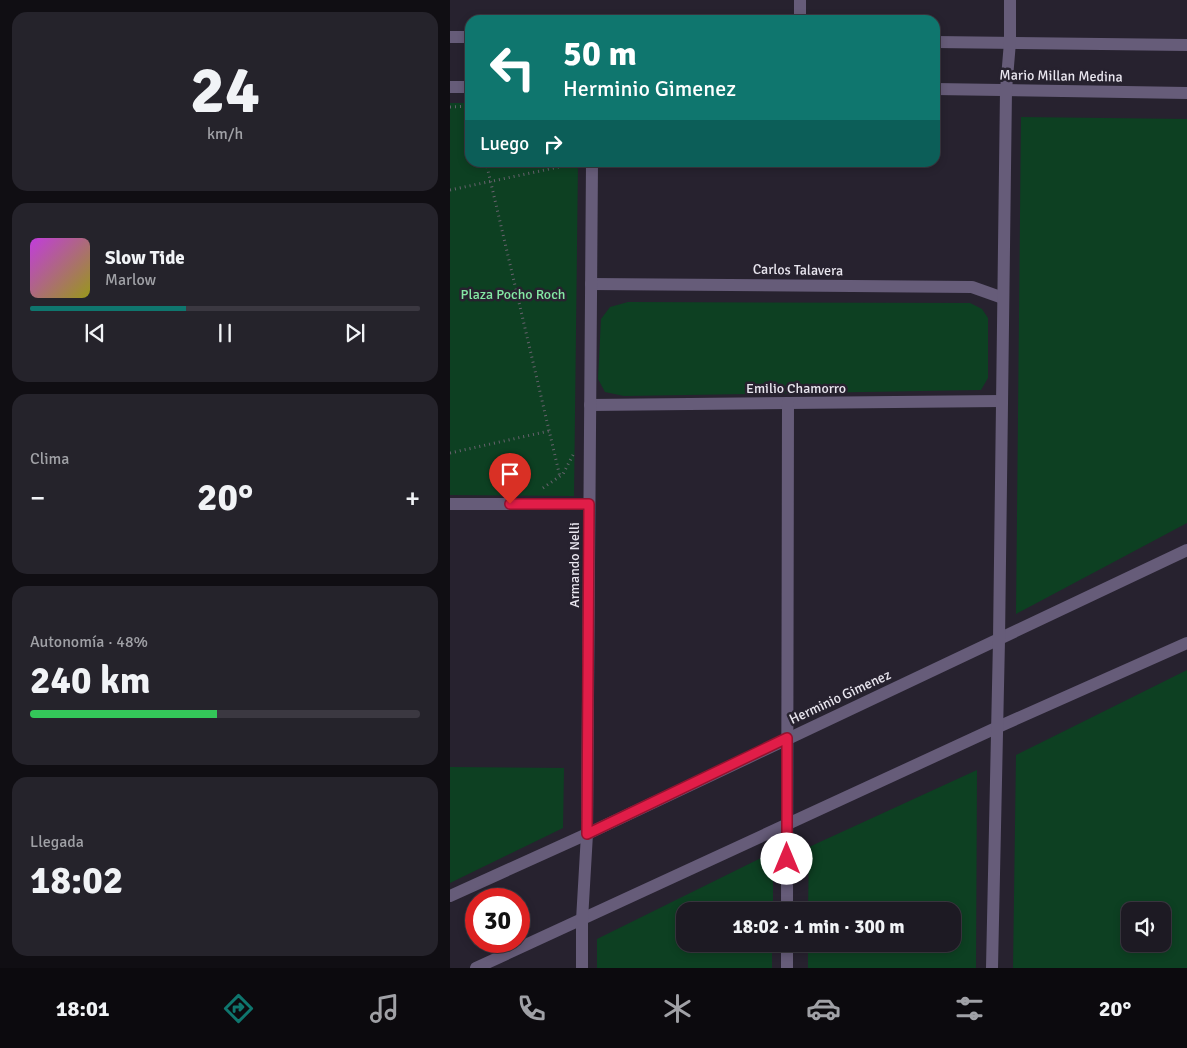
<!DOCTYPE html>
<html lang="es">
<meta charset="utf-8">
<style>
body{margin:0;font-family:Signika,sans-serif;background:#25232b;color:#f1f3f6;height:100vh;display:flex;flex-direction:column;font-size:19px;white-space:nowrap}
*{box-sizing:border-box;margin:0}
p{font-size:16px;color:#a0a1a6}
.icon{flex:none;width:28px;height:28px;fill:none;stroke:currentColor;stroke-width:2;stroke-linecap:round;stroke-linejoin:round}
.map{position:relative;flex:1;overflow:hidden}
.details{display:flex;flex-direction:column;gap:12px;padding:12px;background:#100e13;width:450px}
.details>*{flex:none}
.banner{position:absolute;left:15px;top:15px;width:475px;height:152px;border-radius:15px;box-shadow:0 2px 8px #0003,0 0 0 1px #3b3841;background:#0f766e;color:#fff;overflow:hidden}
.fabs{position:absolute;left:671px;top:902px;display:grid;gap:10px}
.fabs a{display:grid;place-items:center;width:50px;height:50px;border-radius:10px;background:#1d1a23;box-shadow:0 2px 8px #0003,0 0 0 1px #3b3841;font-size:25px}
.speed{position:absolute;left:15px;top:888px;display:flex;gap:10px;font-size:25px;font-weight:700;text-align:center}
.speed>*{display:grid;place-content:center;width:65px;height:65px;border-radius:50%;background:#1d1a23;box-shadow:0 2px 8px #0003,0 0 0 1px #3b3841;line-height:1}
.speed .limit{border:8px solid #d22;background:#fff;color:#111}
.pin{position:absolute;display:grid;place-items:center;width:42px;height:42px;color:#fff;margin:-51px -21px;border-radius:50% 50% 50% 0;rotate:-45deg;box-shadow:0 0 5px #0007}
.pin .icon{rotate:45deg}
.me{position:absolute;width:55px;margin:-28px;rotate:0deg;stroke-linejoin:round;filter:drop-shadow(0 0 4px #0008)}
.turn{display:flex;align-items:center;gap:18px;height:105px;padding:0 15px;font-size:22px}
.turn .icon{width:65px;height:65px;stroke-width:2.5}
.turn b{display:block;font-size:35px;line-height:42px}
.then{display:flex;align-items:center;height:48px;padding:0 15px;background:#0003;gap:10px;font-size:19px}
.big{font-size:38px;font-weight:700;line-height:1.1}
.details .widget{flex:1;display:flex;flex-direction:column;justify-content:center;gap:8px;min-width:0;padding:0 18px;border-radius:15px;background:#25232b}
.details .dial{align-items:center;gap:0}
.dial b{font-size:65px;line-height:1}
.song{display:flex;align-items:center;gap:15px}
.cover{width:60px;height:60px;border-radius:8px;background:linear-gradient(135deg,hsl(290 70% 55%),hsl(60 70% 35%))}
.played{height:5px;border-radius:2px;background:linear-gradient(90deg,#0f766e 40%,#3b3841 40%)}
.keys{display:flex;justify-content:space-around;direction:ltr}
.heat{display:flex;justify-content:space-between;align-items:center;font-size:28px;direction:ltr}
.charge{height:8px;border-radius:4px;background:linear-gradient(90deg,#34c759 48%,#3b3841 0)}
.trip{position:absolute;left:226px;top:902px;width:285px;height:50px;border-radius:15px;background:#1d1a23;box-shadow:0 2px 8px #0003,0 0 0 1px #3b3841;font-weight:700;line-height:50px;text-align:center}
.menu{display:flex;height:80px;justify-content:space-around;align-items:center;background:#0c0a0e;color:#a0a1a6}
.menu .icon{width:35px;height:35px}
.menu .current{color:#0f766e}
.menu b{font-size:22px;color:#f1f3f6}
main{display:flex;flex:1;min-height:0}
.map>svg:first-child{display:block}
</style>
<main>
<section class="details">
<div class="widget dial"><b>24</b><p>km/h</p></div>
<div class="widget">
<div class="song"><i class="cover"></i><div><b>Slow Tide</b><p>Marlow</p></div></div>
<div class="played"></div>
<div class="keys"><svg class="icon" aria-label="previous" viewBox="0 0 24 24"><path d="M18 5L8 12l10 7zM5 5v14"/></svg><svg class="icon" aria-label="pause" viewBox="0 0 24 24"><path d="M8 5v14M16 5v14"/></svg><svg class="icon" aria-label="next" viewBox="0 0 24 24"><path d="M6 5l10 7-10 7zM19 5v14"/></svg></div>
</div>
<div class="widget"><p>Clima</p>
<div class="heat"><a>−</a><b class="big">20°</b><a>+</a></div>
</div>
<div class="widget"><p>Autonomía · 48%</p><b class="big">240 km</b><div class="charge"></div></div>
<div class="widget"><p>Llegada</p><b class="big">18:02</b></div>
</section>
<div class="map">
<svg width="737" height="968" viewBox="0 0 737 968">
<rect width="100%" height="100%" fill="#27222f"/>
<g fill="#0d4022" fill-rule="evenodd">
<path d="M0,103H20V162L128,163L124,496L0,495Z"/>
<path d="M571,117L737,119V523L566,614Z"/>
<path d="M178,302L520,303L532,309L538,318V378L531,390L174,396L155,392L148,379L151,319L160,307Z"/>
<path d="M737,670V968H563L566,755ZM712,911V944H680V911Z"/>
<path d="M0,767L114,768L113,828L0,883Z"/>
<path d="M527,770L526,968H358V944H502V911H358L359,847Z"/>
<path d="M323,852V911H235V944H322V968H147V939Z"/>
</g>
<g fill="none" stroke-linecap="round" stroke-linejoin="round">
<g stroke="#67626e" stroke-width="3" stroke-dasharray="1 4" stroke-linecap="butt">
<path d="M0,107L20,106"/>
<path d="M36,162L110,477"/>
<path d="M0,190L128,163"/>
<path d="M0,453L99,431"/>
<path d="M93,488L113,474L124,453"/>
</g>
<g stroke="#665c79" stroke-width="12">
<path d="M350,20V0"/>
<path d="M0,37H20"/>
<path d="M485,42L737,45"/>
<path d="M0,87H20"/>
<path d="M485,89L737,93"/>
<path d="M141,284L522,287L553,298"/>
<path d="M140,405L552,401"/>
<path d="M0,504H139"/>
<path d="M0,896L137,834L737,550"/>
<path d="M337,911L338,403"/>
<path d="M26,968L548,727L737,643"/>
<path d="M132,968V920L137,834L142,162"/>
<path d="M337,968V944"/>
<path d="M542,968L549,640L556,90L560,42V0"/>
</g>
</g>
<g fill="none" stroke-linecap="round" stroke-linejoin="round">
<defs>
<path id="route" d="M60,504H139L137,834L337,738V859"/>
</defs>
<use href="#route" stroke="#92132f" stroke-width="12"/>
<use href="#route" stroke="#e11d48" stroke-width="9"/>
</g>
<g text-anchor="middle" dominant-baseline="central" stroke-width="5" stroke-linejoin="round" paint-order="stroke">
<g font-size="14" fill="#e9e6ef" stroke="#27222f">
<text transform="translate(611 76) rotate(1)">Mario Millan Medina</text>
<text transform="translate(348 270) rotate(1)">Carlos Talavera</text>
<text x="346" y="388">Emilio Chamorro</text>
<text transform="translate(124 565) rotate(-90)">Armando Nelli</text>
<text transform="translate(390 697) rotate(-25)">Herminio Gimenez</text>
</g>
<g font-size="14" fill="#84e8a4" stroke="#27222f">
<text x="63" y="294">Plaza Pocho Roch</text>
</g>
</g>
</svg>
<div class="fabs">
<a><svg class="icon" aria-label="sound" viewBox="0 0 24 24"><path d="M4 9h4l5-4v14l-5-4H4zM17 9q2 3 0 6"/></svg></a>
</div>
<div class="speed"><div class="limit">30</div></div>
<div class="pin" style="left:60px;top:504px;background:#d93025"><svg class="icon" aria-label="arrive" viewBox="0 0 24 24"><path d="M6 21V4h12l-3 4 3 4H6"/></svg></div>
<svg class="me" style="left:337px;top:859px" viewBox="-20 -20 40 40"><circle r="19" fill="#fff"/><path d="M0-13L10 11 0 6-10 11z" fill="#e11d48"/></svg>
<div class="trip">18:02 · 1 min · 300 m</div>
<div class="banner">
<div class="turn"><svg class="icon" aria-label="left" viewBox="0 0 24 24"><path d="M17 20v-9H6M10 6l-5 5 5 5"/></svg><div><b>50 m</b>Herminio Gimenez</div></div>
<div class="then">Luego<svg class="icon" aria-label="right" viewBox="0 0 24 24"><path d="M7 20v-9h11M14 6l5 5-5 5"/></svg></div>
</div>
</div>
</main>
<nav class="menu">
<b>18:01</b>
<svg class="icon current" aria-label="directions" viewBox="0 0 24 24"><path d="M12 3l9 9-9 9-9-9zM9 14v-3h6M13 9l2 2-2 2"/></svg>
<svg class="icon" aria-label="music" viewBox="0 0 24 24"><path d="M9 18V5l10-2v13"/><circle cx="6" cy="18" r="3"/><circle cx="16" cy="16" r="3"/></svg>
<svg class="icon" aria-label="phone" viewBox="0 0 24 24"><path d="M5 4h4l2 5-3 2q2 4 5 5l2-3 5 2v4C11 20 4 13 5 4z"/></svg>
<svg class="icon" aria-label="climate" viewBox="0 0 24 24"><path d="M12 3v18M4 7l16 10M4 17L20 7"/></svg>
<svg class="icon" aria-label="car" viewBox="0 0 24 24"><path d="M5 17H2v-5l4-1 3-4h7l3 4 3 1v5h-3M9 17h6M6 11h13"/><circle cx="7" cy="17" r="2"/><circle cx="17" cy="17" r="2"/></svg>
<svg class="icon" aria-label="filters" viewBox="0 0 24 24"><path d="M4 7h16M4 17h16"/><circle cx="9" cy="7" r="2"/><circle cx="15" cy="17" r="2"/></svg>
<b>20°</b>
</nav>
